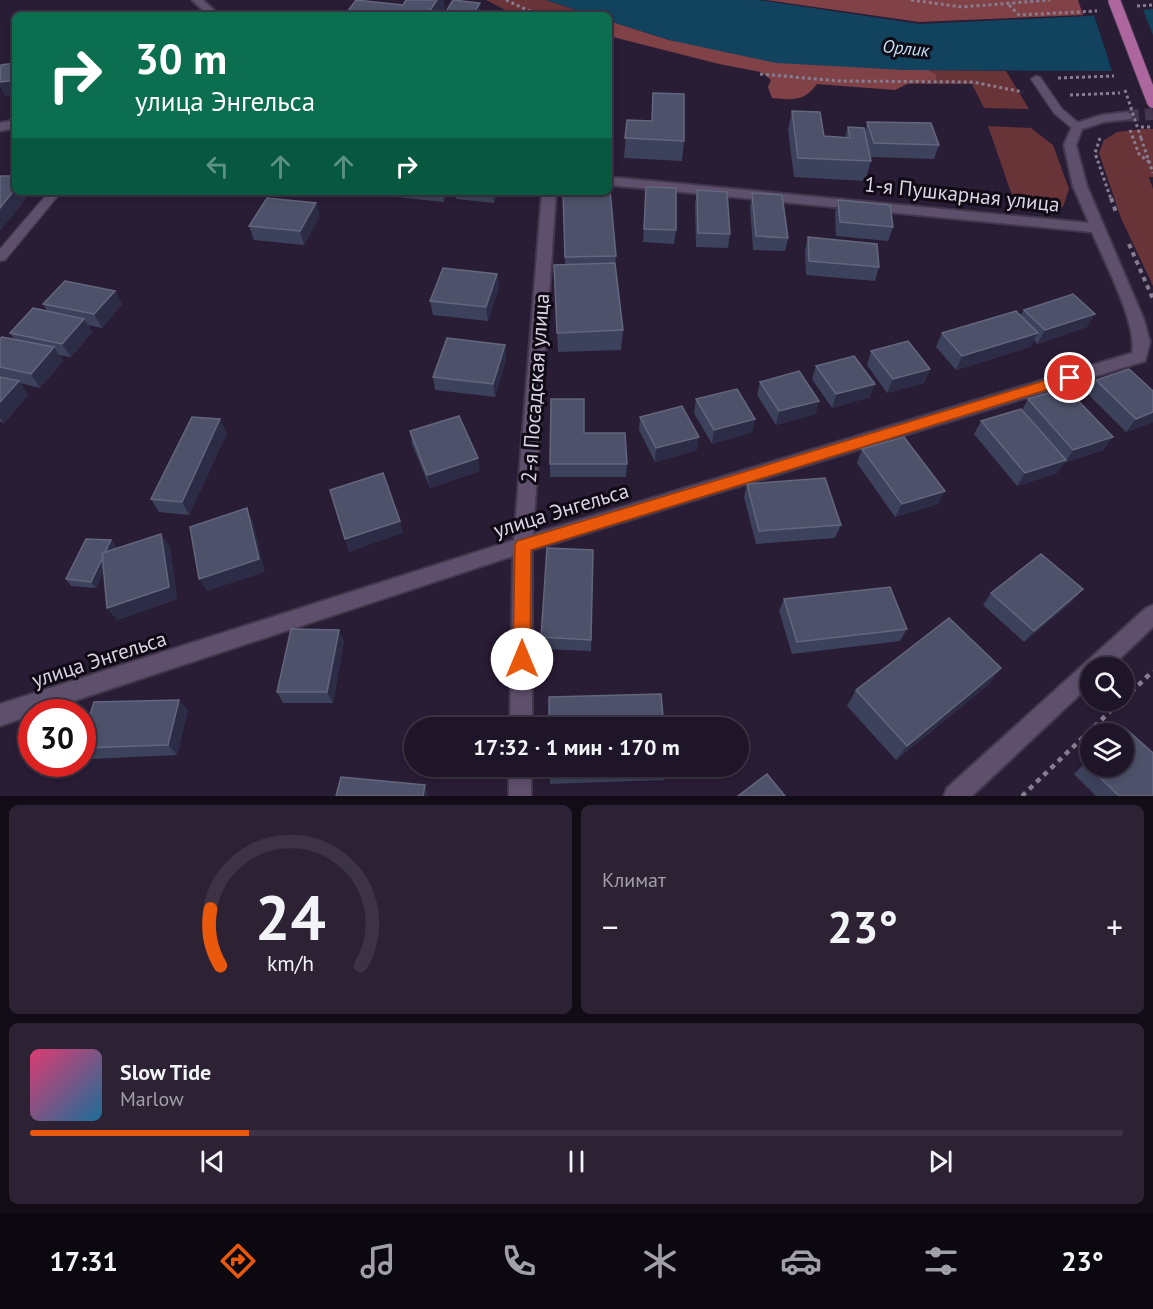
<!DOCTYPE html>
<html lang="ru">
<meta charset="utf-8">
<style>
body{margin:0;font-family:"PT Sans",sans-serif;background:#2c2234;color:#f1f3f6;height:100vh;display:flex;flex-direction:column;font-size:22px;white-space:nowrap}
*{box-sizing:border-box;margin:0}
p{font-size:20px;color:#a19fa8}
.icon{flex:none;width:33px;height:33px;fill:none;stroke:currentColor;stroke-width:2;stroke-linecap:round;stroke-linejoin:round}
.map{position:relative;height:796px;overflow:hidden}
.side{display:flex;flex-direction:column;gap:9px;padding:9px;background:#110c16;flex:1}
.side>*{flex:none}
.guide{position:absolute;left:12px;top:12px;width:600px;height:183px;border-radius:9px;box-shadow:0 3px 9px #0003,0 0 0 2px #3c3445;background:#0b6e4f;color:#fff;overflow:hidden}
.controls{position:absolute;left:1080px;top:657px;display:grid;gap:12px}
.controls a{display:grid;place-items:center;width:54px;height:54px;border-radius:50%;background:#1f1528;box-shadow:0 3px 9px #0003,0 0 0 2px #3c3445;font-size:30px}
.speed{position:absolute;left:18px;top:699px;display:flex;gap:12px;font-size:30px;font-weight:700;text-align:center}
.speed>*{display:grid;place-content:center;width:78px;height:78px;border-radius:50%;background:#1f1528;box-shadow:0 3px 9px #0003,0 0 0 2px #3c3445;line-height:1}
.speed .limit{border:9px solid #d22;background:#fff;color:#111}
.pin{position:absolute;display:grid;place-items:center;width:51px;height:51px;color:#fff;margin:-26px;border:3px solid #fff;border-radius:50%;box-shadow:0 2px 6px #0007}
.me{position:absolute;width:66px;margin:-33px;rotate:0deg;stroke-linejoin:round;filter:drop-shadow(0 0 4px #0008)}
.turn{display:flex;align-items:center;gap:21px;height:126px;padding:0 24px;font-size:27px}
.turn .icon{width:78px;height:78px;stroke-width:2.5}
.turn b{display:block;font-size:42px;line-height:51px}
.lanes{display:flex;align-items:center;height:57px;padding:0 24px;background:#0003;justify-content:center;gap:30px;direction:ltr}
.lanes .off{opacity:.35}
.big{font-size:45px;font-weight:700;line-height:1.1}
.side .tile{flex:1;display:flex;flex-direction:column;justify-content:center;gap:9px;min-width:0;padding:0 21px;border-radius:9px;background:#2c2234}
.side .dial{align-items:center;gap:0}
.dial svg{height:156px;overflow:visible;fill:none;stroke:#3c3445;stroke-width:7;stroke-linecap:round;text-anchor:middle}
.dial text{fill:#f1f3f6;stroke:none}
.song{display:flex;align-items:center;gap:18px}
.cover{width:72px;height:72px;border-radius:9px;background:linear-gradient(135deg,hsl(340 70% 55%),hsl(200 70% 35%))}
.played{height:6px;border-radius:3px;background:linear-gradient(90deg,#ea580c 20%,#3c3445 20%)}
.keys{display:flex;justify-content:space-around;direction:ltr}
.heat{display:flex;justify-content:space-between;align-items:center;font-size:33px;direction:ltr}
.side .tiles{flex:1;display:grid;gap:9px;grid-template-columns:1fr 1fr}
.tile:last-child{grid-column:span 2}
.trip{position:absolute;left:404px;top:717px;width:345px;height:60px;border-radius:30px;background:#1f1528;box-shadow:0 3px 9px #0003,0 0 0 2px #3c3445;font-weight:700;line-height:60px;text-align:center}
.tabs{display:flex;height:96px;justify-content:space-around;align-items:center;background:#0c0810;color:#a19fa8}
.tabs .icon{width:42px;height:42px}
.tabs .current{color:#ea580c}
.tabs b{font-size:27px;color:#f1f3f6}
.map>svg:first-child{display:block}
</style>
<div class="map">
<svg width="1153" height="796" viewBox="0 0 1153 796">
<rect width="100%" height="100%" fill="#291c35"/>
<g fill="#683438">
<path d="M486,0H546L579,11L570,15H515Z"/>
<path d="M928,70L1006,71L1029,109L984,108L972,84H907L936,80V74Z"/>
<path d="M988,126L1031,128L1053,145L1069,189L1063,207L1017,210Z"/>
<path d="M1142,129H1153V177H1149L1153,189V286L1121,218L1099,153L1104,140L1117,132Z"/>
</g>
<g fill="#814247">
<path d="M766,0H1078L1083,15L919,22Z"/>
<path d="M609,21L669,40L905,70H928L936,74V80L907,84L895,90L817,84C804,102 792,100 772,98L768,87L771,80L761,72L719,64L609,36Z"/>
</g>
<path fill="#12435e" d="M546,0H758L920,24L1088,16L1153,9V68L1116,71L905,70L776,63L669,40L609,21V15H592Z"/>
<path fill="#291c35" d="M1142,7L1153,35V72L1113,74L1093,12Z"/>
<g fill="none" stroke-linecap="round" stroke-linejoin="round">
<path stroke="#44374f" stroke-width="12" stroke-dasharray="12 6" stroke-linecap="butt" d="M1127,116L1153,114"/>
<defs>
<g id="service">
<path d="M1036,76L1040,77L1062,109L1081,125V129H1073L1054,113L1031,79Z"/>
<path d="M49,192H61L5,260L0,261V249Z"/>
</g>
<g id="minor">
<path d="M192,0H203L219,15H208Z"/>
<path d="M1127,112L1133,116L1131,119L1104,122L1082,129L1076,145L1087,186L1144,320L1150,342L1145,361L532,550V728H510L513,556L40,712H32V715L0,726V704L514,540L542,192H556L533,534L1132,353C1138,325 1104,261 1092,232L609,185V177L1089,223L1073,186L1064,145L1073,124L1102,115Z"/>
<path d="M15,120V128L0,131V123Z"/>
<rect x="509" y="766" width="22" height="30"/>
</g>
<path id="secondary" d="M1153,605V627L1110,668H1090V685L972,796H944L947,788L1146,608Z"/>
</defs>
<use href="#service" stroke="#42374c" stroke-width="3"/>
<use href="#minor" stroke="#42374c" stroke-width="4"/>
<use href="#secondary" stroke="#42374c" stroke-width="4"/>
<g stroke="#877d91" stroke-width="3" stroke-dasharray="3 3" stroke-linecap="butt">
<path d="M506,0L538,15"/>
<path d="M911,0L962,7L1050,0"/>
<path d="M1009,5L1019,15L1097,11"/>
<path d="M1137,6L1153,5"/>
<path d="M760,74L840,81L973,82L1023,92"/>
<path d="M1058,78L1114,76"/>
<path d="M1070,95L1120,93"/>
<path d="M1141,127H1153"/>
<path d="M1130,130L1139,154L1149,162"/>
<path d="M1100,138L1095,153L1111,199"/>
<path d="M1141,138L1153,173"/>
</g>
<g stroke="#877d91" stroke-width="4" stroke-dasharray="4.5 4.5" stroke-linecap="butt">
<path d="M1111,198L1117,215"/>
<path d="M1129,244L1153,299"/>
</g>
<g stroke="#877d91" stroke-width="4.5" stroke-dasharray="5 5" stroke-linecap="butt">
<path d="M1124,699L1153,671"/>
<path d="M1022,796L1122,700"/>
</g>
<use href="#service" fill="#5e506c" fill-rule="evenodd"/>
<use href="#minor" fill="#5e506c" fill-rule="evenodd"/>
<use href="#secondary" fill="#5e506c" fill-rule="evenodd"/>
<defs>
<path id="primary-bridge" d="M1114,0L1153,102"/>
</defs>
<use href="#primary-bridge" stroke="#42374c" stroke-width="14" stroke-linecap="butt"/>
<path stroke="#877d91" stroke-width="3" stroke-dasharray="3 3" stroke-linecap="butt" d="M1125,90L1141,138"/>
<use href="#primary-bridge" stroke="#ae669e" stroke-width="12"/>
</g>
<g fill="#3c425b">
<path d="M653,93L684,141L682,161L624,158L627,120L652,121Z"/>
<path d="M792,111L824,136L845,137L848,127L865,132L867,122L939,145L934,159L870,157L871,161L865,181L794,177L788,130Z"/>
<path d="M646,187L676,230L674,244L643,242Z"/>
<path d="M697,190L730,234L728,248L696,247L695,204Z"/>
<path d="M395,192H448L444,202L396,197Z"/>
<path d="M455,192H498L494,203L456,199Z"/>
<path d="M563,192L616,256L615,266L623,330L621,350L558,352L554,265H565Z"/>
<path d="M752,193L788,238L785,251L753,250L750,207Z"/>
<path d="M838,200L893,227L888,241L836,236L835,214Z"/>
<path d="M320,216L304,245L254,240L249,226Z"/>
<path d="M808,237L879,267L875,281L806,275L805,251Z"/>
<path d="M497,274L499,287L488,321L433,315L430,301Z"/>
<path d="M115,291L122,304L102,328L88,325L92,332L71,357L59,355L63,361L40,388L20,383L28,395L4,423L0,422V338L14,339L10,333L47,311L43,304Z"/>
<path d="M1024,310L1087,327L1037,344L1034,340L1030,347L956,370L936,347L942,333L1020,316Z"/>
<path d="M505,345L506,359L495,397L435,390L433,377Z"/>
<path d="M871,351L930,369L924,383L887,393L867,365Z"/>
<path d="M816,366L870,397L832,408L812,379Z"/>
<path d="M1096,380L1153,412V422L1126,432L1088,394Z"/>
<path d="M760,382L819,401L815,414L776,425L757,395Z"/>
<path d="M696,399L755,419L752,432L712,444L694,413Z"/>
<path d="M1028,399L1113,437L1103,450L1064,463L1057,473L1017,486L974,434L981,421L1022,410Z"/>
<path d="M640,417L697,450L655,462L639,430Z"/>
<path d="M410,431L480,471L430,488L412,444Z"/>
<path d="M227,433L189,515L159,512L151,499Z"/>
<path d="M584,433L627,464L626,477H550V464Z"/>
<path d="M862,449L938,504L895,517L857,463Z"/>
<path d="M747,484L841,525L835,538L756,544L744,497Z"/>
<path d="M111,540L116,547L115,549L170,547L177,599L117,620L104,571L96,588L71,586L66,579Z"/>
<path d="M593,550L591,651L542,649L541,637Z"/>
<path d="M991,593L1073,601L1024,642L983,605Z"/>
<path d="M784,599L907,629L900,641L792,654L779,611Z"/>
<path d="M344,641L333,703H283L277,692Z"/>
<path d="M1001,668L988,685L896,760L847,706L856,690Z"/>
<path d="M188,710L177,755L91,759L82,751V739Z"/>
<path d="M1125,728L1153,796H1096L1074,774L1090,758V766L1124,734H1118Z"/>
<path d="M549,766H667L664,780L550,784Z"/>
</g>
<g fill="#2d2c46">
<path d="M437,0H444L445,9L441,15H427Z"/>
<path d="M480,3L481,15H472Z"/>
<path d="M15,80V94L5,96L0,86V82Z"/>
<path d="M15,189V192H32L0,231V208Z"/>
<path d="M443,192H448L444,202Z"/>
<path d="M493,192H498L494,203Z"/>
<path d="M316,203L320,216L304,245L300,231Z"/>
<path d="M497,274L499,287L488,321L486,307Z"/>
<path d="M115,291L122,304L102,328L94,314Z"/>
<path d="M1095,314L1087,327L1037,344L1045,330Z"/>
<path d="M84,319L92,332L71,357L62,344Z"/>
<path d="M1038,333L1030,347L956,370L962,356Z"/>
<path d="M505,345L506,359L495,397L493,384Z"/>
<path d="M54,347L63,361L40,388L31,374Z"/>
<path d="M930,369L924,383L887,393L893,379Z"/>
<path d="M19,381L28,395L4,423L0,418V402Z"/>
<path d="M875,384L870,397L832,408L836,394Z"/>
<path d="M819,401L815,414L776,425L779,411Z"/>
<path d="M1153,412V422L1126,432L1136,419Z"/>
<path d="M220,419L227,433L189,515L182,502Z"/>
<path d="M755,419L752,432L712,444L714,430Z"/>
<path d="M699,437L697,450L655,462L656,448Z"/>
<path d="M1113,437L1103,450L1065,463L1073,450Z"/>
<path d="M478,458L480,471L430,488L427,475Z"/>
<path d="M1066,460L1057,473L1017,486L1025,473Z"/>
<path d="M945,491L938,504L895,517L902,504Z"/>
<path d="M247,508L253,521L265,572L207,591L199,579Z"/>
<path d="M400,521L403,533L349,552L345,539Z"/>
<path d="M161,534L170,547L177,599L117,620L107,608Z"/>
<path d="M111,540L116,547L96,588L91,582Z"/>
<path d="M1083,589L1073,601L1024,642L1034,631Z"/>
<path d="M339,630L344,641L333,703L327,692Z"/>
<path d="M1001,668L988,685L896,760L907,746Z"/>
<path d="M179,700L188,710L177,755L168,745Z"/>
<path d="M425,785L428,795V796H423Z"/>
</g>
<g fill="#4d526a" stroke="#63667d" stroke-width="1.5">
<path d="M356,0L403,5L406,0H437L427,15H345Z"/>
<path d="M453,0L480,3L472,15H444Z"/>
<path d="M15,63V80L0,82L1,65Z"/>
<path d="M653,93L684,94V141L625,138L627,120L652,121Z"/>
<path d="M792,111L820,112L824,136L850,138L848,127L864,128L871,161L798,158Z"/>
<path d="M867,122L931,123L939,145L874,143Z"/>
<path d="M0,176H15V189L0,208Z"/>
<path d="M646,187L676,188V230L644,229Z"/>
<path d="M609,190H610L616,256L565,257L563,192H609Z"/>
<path d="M697,190L727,192L730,234L698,233Z"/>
<path d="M752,193L782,195L788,238L756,236Z"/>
<path d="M267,198L316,203L300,231L249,226Z"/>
<path d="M838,200L890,205L893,227L840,222Z"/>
<path d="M808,237L877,244L879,267L809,261Z"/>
<path d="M615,263L623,330L557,333L554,265Z"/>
<path d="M443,268L497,274L486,307L430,301Z"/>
<path d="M65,281L115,291L94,314L43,304Z"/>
<path d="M1073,294L1095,314L1045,330L1024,310Z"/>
<path d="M33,308L84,319L62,344L10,333Z"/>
<path d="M1016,311L1038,333L962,356L942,333Z"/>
<path d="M2,337L54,347L31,374L0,367V338Z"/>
<path d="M447,338L505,345L493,384L433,377Z"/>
<path d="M908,341L930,369L893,379L871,351Z"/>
<path d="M854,356L875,384L836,394L816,366Z"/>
<path d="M1129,369L1153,391V412L1136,419L1096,380Z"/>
<path d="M799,371L819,401L779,411L760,382Z"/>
<path d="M0,377L19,381L0,402Z"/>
<path d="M1066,388L1113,437L1073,450L1028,399Z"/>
<path d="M737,389L755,419L714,430L696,399Z"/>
<path d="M551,399H584V433H625L627,464H550Z"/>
<path d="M682,406L699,437L656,448L640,417Z"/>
<path d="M1021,409L1066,460L1025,473L981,421Z"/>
<path d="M459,416L478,458L427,475L410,431Z"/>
<path d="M192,417L220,419L182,502L151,499Z"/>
<path d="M904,437L945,491L902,504L862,449Z"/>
<path d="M383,473L400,521L345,539L330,490Z"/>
<path d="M825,478L841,525L759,531L747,484Z"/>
<path d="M247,508L259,559L199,579L190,527Z"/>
<path d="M161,534L169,587L107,608L102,553Z"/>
<path d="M86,539L111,540L105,552L102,553L103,557L91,582L66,579Z"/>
<path d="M547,548L593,550L591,640L541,637Z"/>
<path d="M1041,554L1083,589L1034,631L991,593Z"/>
<path d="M890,587L907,629L797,642L784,599Z"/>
<path d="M949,618L1001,668L907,746L856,690Z"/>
<path d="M291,629L339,630L327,692H277Z"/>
<path d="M661,694L664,728H549V697Z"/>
<path d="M179,700L168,745L82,748V739L94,702Z"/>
<path d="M1125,728L1153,753V796H1119L1086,764L1090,760V766H1124V734H1118Z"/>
<path d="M549,766H645L549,770Z"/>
<path d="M767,774L785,796H738Z"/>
<path d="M341,777L425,785L423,796H336Z"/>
</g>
<path fill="#ea580c" stroke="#983908" stroke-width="1.5" d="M1070,373L1075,374L1077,378L1075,381L531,550L530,659L528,665L522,667L516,665L513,659L515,545L517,541Z"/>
<g text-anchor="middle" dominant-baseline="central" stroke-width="6" stroke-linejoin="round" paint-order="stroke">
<g font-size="18" font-style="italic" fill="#c2e3fa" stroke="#0f0a14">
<text transform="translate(906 48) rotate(6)">Орлик</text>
</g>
<g font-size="21" fill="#dad3e3" stroke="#0f0a14">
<text transform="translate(962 194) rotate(6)">1-я Пушкарная улица</text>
<text transform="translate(535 388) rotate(-86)">2-я Посадская улица</text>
<text transform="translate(561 510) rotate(-17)">улица Энгельса</text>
<text transform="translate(99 659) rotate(-18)">улица Энгельса</text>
</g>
</g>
</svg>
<div class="controls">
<a><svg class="icon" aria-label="search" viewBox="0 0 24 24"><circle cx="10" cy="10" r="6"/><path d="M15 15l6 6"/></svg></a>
<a><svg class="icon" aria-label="layers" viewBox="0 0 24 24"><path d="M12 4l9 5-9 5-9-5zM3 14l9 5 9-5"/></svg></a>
</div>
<div class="speed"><div class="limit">30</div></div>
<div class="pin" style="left:1070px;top:378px;background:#d93025"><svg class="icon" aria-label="arrive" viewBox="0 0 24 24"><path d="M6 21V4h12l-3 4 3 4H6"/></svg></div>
<svg class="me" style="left:522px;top:659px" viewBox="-20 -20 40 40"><circle r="19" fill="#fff"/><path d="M0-13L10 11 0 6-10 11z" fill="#ea580c"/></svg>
<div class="trip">17:32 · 1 мин · 170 m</div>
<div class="guide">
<div class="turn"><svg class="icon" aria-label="right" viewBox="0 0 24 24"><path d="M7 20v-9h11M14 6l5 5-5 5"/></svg><div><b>30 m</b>улица Энгельса</div></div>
<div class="lanes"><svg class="icon off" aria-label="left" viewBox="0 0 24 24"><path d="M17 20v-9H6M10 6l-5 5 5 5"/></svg><svg class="icon off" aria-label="ahead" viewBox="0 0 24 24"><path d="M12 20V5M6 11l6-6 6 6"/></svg><svg class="icon off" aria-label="ahead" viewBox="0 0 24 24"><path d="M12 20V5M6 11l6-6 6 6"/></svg><svg class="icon" aria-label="right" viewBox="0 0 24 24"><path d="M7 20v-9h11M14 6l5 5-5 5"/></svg></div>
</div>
</div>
<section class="side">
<div class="tiles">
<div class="tile dial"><svg viewBox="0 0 100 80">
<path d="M14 69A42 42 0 1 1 86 69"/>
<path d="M14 69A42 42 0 0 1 9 40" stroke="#ea580c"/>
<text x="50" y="56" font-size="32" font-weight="700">24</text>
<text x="50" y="72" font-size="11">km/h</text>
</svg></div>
<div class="tile"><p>Климат</p>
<div class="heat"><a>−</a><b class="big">23°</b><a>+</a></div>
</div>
<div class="tile">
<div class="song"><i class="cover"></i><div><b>Slow Tide</b><p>Marlow</p></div></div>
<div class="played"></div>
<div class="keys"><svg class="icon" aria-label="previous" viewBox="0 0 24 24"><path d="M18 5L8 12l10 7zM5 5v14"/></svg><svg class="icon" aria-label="pause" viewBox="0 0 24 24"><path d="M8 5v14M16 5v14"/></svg><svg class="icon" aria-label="next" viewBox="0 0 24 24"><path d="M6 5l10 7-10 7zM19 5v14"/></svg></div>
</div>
</div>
</section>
<nav class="tabs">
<b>17:31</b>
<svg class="icon current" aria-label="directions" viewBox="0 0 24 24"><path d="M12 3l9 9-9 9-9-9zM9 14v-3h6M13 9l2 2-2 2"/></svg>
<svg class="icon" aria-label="music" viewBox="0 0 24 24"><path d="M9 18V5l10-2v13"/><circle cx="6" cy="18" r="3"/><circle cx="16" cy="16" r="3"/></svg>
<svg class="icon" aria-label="phone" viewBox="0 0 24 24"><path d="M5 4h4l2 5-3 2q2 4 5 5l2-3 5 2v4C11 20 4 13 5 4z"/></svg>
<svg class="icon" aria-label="climate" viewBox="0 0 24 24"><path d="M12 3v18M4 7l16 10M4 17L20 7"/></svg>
<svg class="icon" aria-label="car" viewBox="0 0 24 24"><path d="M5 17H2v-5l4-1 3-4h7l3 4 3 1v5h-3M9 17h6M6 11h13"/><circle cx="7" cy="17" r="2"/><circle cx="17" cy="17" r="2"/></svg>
<svg class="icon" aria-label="filters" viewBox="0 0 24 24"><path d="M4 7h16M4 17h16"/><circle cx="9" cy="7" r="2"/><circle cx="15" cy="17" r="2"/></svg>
<b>23°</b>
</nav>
